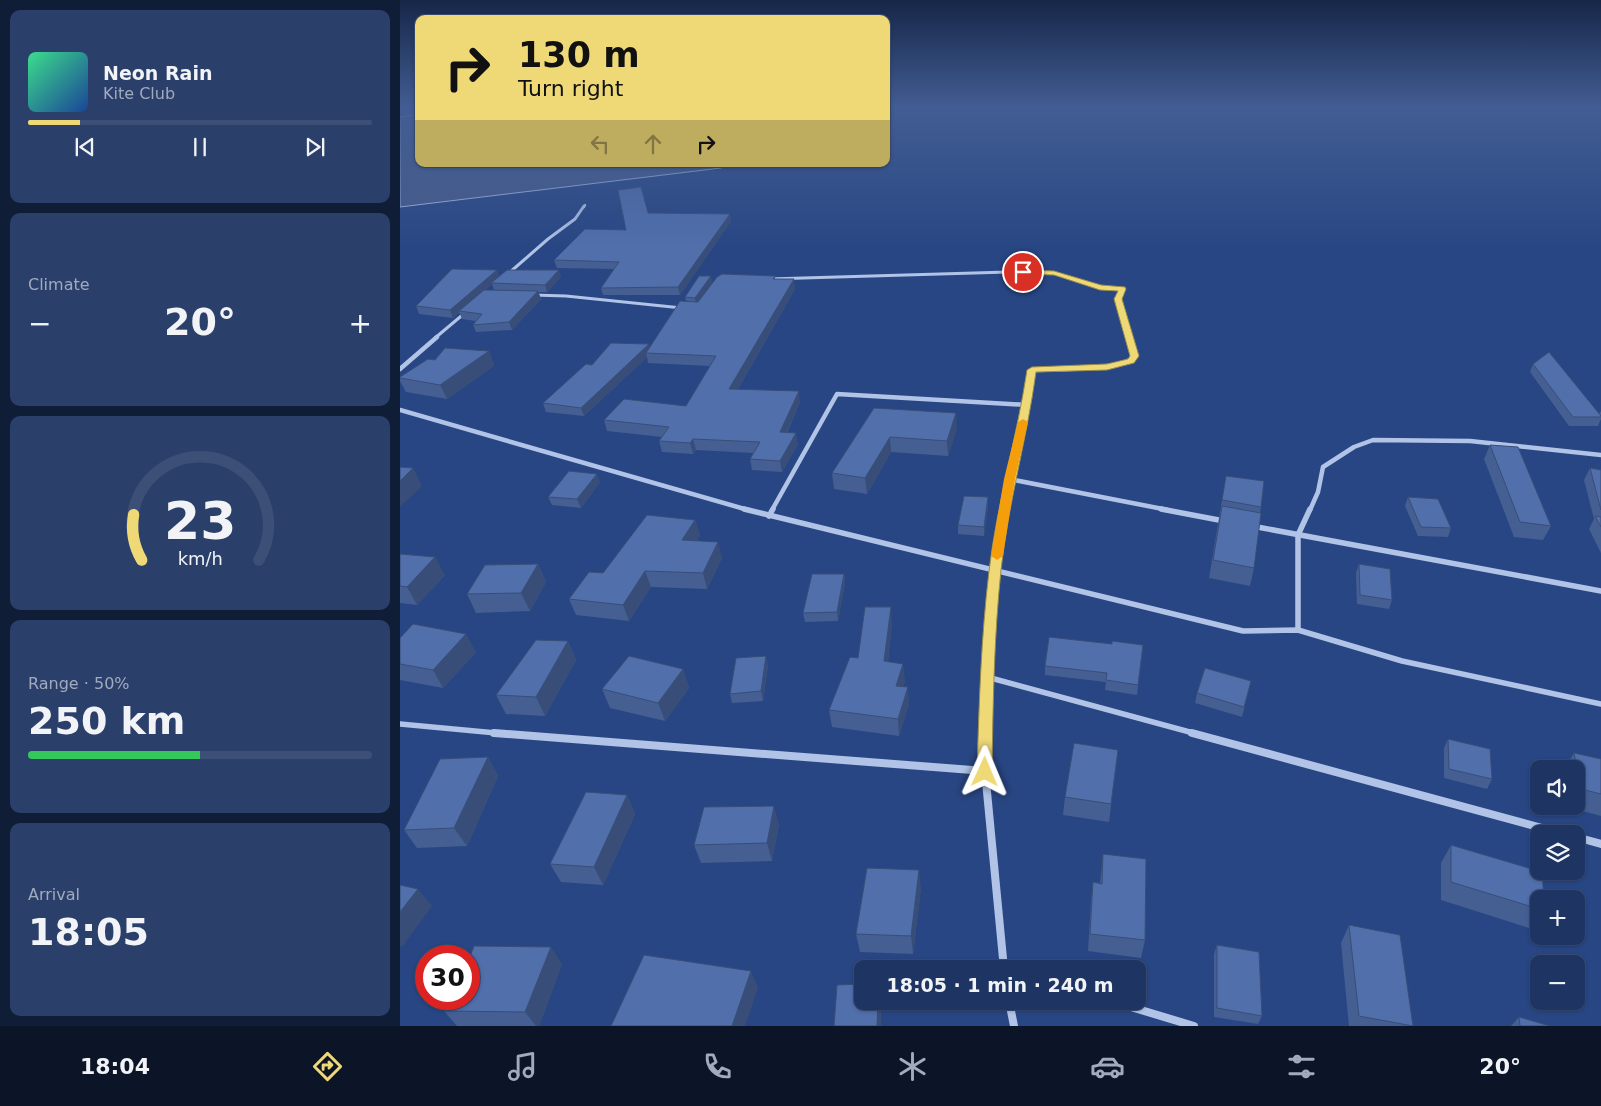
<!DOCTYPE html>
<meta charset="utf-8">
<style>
body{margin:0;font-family:"DejaVu Sans",sans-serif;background:#2b3f6b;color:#f1f3f6;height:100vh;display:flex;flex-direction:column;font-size:19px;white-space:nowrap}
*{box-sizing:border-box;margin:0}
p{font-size:16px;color:#a1aabe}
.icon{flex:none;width:28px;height:28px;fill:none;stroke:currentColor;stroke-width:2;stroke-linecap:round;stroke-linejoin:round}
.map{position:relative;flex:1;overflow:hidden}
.side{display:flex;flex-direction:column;gap:10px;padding:10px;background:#101d36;width:400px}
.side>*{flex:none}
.banner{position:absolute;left:15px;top:15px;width:475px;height:152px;border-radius:10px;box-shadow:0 1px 4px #0004,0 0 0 1px #3c4f77;background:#efd977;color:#111;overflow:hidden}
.buttons{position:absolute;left:1130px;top:760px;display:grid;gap:10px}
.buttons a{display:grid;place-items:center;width:55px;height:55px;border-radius:10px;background:#1e3462;box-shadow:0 1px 4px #0004,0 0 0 1px #3c4f77;font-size:25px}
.speed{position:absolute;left:15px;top:945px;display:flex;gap:10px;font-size:25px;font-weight:700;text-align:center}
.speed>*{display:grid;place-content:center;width:65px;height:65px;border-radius:50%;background:#1e3462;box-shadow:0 1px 4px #0004,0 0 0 1px #3c4f77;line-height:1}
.speed .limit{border:8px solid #d22;background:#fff;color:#111}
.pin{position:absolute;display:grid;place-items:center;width:42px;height:42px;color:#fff;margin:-21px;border:2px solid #fff;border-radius:50%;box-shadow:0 1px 5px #0007}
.me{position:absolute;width:55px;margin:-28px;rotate:1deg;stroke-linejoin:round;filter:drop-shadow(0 0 4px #0008)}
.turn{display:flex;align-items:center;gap:18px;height:105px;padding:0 20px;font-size:22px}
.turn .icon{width:65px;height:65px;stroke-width:2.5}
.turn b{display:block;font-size:35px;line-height:42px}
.lanes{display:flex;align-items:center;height:48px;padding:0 20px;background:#0003;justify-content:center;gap:25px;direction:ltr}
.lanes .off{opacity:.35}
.big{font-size:38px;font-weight:800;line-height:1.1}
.side .card{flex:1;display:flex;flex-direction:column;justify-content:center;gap:8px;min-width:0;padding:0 18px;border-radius:10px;background:#2b3f6b}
.side .dial{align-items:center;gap:0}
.dial svg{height:130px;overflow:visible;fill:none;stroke:#3c4f77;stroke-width:7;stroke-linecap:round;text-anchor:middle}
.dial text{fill:#f1f3f6;stroke:none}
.song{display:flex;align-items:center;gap:15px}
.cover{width:60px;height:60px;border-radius:8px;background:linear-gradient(135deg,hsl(150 70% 55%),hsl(220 70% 35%))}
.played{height:5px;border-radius:2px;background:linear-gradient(90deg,#efd977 15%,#3c4f77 15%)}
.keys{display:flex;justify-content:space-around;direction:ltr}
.heat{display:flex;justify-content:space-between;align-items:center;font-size:28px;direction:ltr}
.charge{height:8px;border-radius:4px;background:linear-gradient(90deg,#34c759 50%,#3c4f77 0)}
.trip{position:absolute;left:454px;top:960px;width:292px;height:50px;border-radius:10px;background:#1e3462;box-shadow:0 1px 4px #0004,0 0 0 1px #3c4f77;font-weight:800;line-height:50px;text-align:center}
.menu{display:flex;height:80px;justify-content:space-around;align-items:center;background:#0c1527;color:#a1aabe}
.menu .icon{width:35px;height:35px}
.menu .current{color:#efd977}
.menu b{font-size:22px;color:#f1f3f6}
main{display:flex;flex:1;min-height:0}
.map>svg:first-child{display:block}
</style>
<main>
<section class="side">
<div class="card">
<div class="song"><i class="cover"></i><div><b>Neon Rain</b><p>Kite Club</p></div></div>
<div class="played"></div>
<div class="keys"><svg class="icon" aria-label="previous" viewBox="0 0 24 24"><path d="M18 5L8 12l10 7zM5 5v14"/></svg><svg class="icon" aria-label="pause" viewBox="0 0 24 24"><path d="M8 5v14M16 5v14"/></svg><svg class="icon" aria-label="next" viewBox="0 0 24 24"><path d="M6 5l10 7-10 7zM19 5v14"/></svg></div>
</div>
<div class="card"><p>Climate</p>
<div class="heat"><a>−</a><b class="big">20°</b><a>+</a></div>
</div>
<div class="card dial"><svg viewBox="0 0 100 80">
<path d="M14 69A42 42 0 1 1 86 69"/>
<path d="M14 69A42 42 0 0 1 9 41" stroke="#efd977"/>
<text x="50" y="56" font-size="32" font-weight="700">23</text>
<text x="50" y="72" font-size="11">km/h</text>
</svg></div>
<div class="card"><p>Range · 50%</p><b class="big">250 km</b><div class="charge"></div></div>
<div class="card"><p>Arrival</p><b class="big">18:05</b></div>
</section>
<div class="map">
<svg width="1201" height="1026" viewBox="0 0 1201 1026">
<rect width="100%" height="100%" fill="#284683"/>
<path fill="#465b88" stroke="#a6bde7" d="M19,114V164H330L321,168L0,207V117Z"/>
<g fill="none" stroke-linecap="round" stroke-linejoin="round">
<path stroke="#b1c4e7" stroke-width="2.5" d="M184,207L185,205"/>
<g stroke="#b1c4e7" stroke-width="3">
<path d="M109,273L148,239L175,219L184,206"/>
<path d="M369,279L608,272L654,273L700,287L723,289L718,299L730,338"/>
<path d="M133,295L166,296L282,308"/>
<path d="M35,338L66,312"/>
</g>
<g stroke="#b1c4e7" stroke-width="4.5">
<path d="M0,369L37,337"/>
<path d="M0,410L348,510"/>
<path d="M609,479L768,510"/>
<path d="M372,510L437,394L627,405"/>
<path d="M604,510C611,463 625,417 632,370C653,369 723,371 735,356L729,337"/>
<path d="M910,510L918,492L923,467L954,447L973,440L1070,441L1201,455"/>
</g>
<g stroke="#b1c4e7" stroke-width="5.5">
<path d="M344,509L843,631L898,630L1002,661L1201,704"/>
<path d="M761,509L824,521"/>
<path d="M369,516L373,509"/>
<path d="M852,526L1201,591"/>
<path d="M898,630V535L910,509"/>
<path d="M587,677L797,734"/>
<path d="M0,724L107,734"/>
<path d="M586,734C587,658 593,584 604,509"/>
</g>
<g stroke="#b1c4e7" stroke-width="8">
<path d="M94,733L585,771"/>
<path d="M586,733L585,771L604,969"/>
<path d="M792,733L1164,834"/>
<path d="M1176,837L1201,844"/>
<path d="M609,1001L614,1026"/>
<path d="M711,1001L794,1026"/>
</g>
</g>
<g fill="#455f93" fill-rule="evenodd">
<path d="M248,213L330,214L331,221L280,295H203L201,288L214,269L157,268L154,260L226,230Z"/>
<path d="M99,276L161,277L147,292H138L141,299L112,330L76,332L73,325L76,321L62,319L59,312L53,318L19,314L16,306ZM92,284L94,290H85Z"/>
<path d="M375,276V279L395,289L338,389L400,402L387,433L398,444L382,472L352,470L350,459L353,453L296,450L293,454L262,452L259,441L262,437L207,431L204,420L286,406L310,366L248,363L247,357L184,416L146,412L143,403L192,365L250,347L286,301L285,297L313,283Z"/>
<path d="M89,351L94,366L47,399L6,392L0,381V377L35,360Z"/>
<path d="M1133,364L1199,414L1201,411V419L1198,426H1169L1130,372Z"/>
<path d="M474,408L557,428L548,456L491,452L467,494L434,489L432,473Z"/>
<path d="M1090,445L1151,526L1143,540L1114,537L1084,459Z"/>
<path d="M1190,468L1201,470V553L1189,529L1194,519L1184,480Z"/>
<path d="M826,476L861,507L860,513L854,568L850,586L809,578Z"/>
<path d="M200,482L181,508L152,505L148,497Z"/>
<path d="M588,497V506L584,536L558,534V525Z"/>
<path d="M1008,497L1051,528L1048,537L1018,536L1005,506Z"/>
<path d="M295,520L300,536L296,541L322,558L307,589L251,587L229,621L176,615L169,599L203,573Z"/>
<path d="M0,554L45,575L17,605L0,603Z"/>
<path d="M138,564L146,582L130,611L76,613L67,594Z"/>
<path d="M959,564L992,600L989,609L957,604L956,573Z"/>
<path d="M444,574L445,583L438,621L405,622L403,613Z"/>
<path d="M492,623L488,662L505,681L503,687L509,704L499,736L432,727L429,710L458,658Z"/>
<path d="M0,638L76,652L43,688L0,680Z"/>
<path d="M168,641L176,660L145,716L106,714L96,695Z"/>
<path d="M712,644L743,645L737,695L705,690L706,682L645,675V666Z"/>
<path d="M368,665L363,701L332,703L330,694Z"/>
<path d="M283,669L289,688L265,721L210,708L202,689Z"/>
<path d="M851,681L842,717L795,703L797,693Z"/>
<path d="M1048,739L1092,779L1087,789L1044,778V748Z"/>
<path d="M718,750L709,822L663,815L665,797Z"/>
<path d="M1174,753L1201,759V816L1168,807V806H1176V769H1164Z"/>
<path d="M88,757L98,776L67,846L17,848L4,830Z"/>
<path d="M227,795L235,814L203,885L161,882L150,864Z"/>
<path d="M379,824L372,861L301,863L294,845Z"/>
<path d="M1051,845L1139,899V920L1132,929L1041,900V863Z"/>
<path d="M703,854L745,940L741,958L688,951L691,900L693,882L700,883Z"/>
<path d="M521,888L513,954L460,952L456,934Z"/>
<path d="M949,925L1013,1026H949L941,943Z"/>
<path d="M817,945L862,1016L858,1024L814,1017V954Z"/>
<path d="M162,964L139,1026H57L44,1011Z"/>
<path d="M1119,1017L1150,1026H1111Z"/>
</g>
<g fill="#384e78">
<path d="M330,214L331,221L280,295L278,287Z"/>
<path d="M97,270L100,277L60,311H59V312L53,318L50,310Z"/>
<path d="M159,270L161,277L147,292L145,285Z"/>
<path d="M311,276L313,284L296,305L295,298Z"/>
<path d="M394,279L395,289L332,399L329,389Z"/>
<path d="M138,291L141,299L112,330L109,322Z"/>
<path d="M249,344L251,352L246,353L247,357L184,416L181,408Z"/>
<path d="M89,351L94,366L47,399L40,385Z"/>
<path d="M399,391L400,402L382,443L380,432Z"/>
<path d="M556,413L557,428L548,456L547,441Z"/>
<path d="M396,433L398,444L382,472L380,461Z"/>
<path d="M490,437L491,452L467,494L465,478Z"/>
<path d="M293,439L296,450L293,454L290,443Z"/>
<path d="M13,468L22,486L0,507V481Z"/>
<path d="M197,474L200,482L181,508L177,499Z"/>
<path d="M588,497V506L584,536V527Z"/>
<path d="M295,520L300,536L287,556L282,540Z"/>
<path d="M318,542L322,558L307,589L303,573Z"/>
<path d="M35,557L45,575L17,605L7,587Z"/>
<path d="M138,564L146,582L130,611L121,593Z"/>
<path d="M245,571L251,587L229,621L223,605Z"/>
<path d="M444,574L445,583L438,621L437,612Z"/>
<path d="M491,607L492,623L486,678L484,661Z"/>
<path d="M66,634L76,652L43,688L33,670Z"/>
<path d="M168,641L176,660L145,716L136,697Z"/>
<path d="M366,656L368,665L363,701L361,691Z"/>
<path d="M503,664L505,681L498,703L496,686Z"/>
<path d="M283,669L289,688L265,721L258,703Z"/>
<path d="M508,687L509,704L499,736L498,719Z"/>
<path d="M88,757L98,776L67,846L54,828Z"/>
<path d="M227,795L235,814L203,885L194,867Z"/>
<path d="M374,806L379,824L372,861L367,843Z"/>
<path d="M519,870L521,888L513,954L511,936Z"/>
<path d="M18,889L32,906L2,947L0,945V912Z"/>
<path d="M151,947L162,964L139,1026H136L125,1012Z"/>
<path d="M351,971L358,988L345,1026H332Z"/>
<path d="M478,1001H481V1026H477Z"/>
</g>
<g fill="#506fab" stroke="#384e78">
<path d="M241,187L248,213L330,214L278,287L201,288L219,262L154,260L185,229L226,230L218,190Z"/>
<path d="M52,269L97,270L50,310L16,306Z"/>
<path d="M107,270H159L145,285L91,283Z"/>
<path d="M322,274L375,276L373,279H394L329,389L399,391L380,432L396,433L380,461L350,459L360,442L293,439L290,443L259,441L269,427L204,420L224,399L286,406L316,356L246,353L280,301L298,302L317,277Z"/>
<path d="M299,276H311L295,298L285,297Z"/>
<path d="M84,290L138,291L109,322L73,325L82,314L59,311Z"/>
<path d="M211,343L249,344L181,408L143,403L186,364L192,365Z"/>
<path d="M45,348L89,351L40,385L0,378V377L28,359L35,360Z"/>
<path d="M1149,352L1201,416V417H1173L1133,364Z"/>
<path d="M474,408L556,413L547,441L490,437L465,478L432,473Z"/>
<path d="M1090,445L1118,447L1151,526L1120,522Z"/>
<path d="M0,467L13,468L0,481Z"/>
<path d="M1190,468L1201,470V510Z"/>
<path d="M169,471L197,474L177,499L148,497Z"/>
<path d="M826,476L864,481L861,507L822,500Z"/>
<path d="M564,496L588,497L584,527L558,525Z"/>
<path d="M1008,497L1038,499L1051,528L1021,527Z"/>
<path d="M822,506L861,513L854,568L813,560Z"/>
<path d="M247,515L295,520L282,540L318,542L303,573L245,571L223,605L169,599L189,572L203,573Z"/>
<path d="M1195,516L1201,517V527Z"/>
<path d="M0,554L35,557L7,587L0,586Z"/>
<path d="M138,564L121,593L67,594L85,565Z"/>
<path d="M959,564L990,569L992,600L960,595Z"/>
<path d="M412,574H444L437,612L403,613Z"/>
<path d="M465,607H491L484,661L503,664L496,686L508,687L498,719L429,710L450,657L458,658Z"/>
<path d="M13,624L66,634L33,670L0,664V638Z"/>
<path d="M649,637L712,644V641L743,645L738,685L706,680L707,673L645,666Z"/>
<path d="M136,640L168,641L136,697L96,695Z"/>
<path d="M229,656L283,669L258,703L202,689Z"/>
<path d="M366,656L361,691L330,694L336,658Z"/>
<path d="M805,668L851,681L844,707L797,693Z"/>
<path d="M1048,739L1090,749L1092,779L1049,769Z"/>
<path d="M674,743L718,750L711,804L665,797Z"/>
<path d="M1174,753L1201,759V794L1181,789Z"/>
<path d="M88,757L54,828L4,830L40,759Z"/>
<path d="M186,792L227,795L194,867L150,864Z"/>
<path d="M374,806L367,843L294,845L304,807Z"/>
<path d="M1051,845L1142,872L1144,899H1139V909L1051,882Z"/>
<path d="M703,854L746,859L745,940L690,934L693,882L702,884Z"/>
<path d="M467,868L519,870L511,936L456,934Z"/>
<path d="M0,885L18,889L0,912Z"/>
<path d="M949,925L1000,935L1013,1026L959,1016Z"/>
<path d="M817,945L859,952L862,1016L817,1008Z"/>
<path d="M74,946L151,947L125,1012L44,1011L50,999H69V959Z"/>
<path d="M244,955L351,971L332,1026H211Z"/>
<path d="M462,984V1001H478L477,1026H434L437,985Z"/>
<path d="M1119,1017L1150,1026H1120Z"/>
</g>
<linearGradient id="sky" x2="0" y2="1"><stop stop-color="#162648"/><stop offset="0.43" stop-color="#425d93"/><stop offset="1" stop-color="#425d93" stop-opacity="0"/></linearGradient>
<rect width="1201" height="249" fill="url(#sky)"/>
<path fill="#efd977" stroke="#9b8d4d" d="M623,270L654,271L701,285L725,287L726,289L722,299L739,356L734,363L707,370L636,372C627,439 608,504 601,570C594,637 593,704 592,772L590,776L585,778L579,776L577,772C579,705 581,638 589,571C597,503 617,437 627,370L632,367L707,364L728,359L730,356L714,299L718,291L700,290L654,275L621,274V271Z"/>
<path fill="#f59e0b" d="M623,419L628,422L615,479L603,556L597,560L591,556L604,479L618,422Z"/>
</svg>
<div class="buttons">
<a><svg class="icon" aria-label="sound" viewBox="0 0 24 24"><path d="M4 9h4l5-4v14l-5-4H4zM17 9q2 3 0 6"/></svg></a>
<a><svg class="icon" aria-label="layers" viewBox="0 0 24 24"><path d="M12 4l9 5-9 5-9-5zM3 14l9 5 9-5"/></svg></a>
<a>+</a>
<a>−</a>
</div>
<div class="speed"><div class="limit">30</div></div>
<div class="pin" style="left:623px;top:272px;background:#d93025"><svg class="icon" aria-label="arrive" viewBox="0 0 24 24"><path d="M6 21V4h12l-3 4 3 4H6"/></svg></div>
<svg class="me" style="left:585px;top:772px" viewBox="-20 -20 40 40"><path d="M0-17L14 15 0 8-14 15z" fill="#efd977" stroke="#fff" stroke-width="4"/></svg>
<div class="trip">18:05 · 1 min · 240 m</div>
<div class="banner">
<div class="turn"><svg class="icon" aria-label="right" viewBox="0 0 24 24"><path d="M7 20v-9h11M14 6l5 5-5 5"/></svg><div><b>130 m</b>Turn right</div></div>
<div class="lanes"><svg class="icon off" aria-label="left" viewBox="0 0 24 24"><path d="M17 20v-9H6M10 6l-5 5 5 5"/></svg><svg class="icon off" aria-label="ahead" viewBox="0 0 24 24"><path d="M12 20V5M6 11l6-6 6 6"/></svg><svg class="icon" aria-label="right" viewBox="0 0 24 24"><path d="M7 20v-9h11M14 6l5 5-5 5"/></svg></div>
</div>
</div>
</main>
<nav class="menu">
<b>18:04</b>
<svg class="icon current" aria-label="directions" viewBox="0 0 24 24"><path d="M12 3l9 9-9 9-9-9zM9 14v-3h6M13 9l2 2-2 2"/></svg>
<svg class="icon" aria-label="music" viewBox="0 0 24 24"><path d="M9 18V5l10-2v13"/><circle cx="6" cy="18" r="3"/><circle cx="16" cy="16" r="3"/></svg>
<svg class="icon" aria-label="phone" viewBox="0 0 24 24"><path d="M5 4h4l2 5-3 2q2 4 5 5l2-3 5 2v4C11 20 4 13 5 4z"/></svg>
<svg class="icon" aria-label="climate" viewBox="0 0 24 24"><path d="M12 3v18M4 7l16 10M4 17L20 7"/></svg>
<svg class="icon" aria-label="car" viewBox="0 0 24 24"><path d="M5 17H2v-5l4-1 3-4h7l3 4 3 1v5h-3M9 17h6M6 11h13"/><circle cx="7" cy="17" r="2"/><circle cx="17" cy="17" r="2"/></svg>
<svg class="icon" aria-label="filters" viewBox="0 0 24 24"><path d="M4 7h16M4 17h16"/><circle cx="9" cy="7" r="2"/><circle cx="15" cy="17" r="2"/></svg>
<b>20°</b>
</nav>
